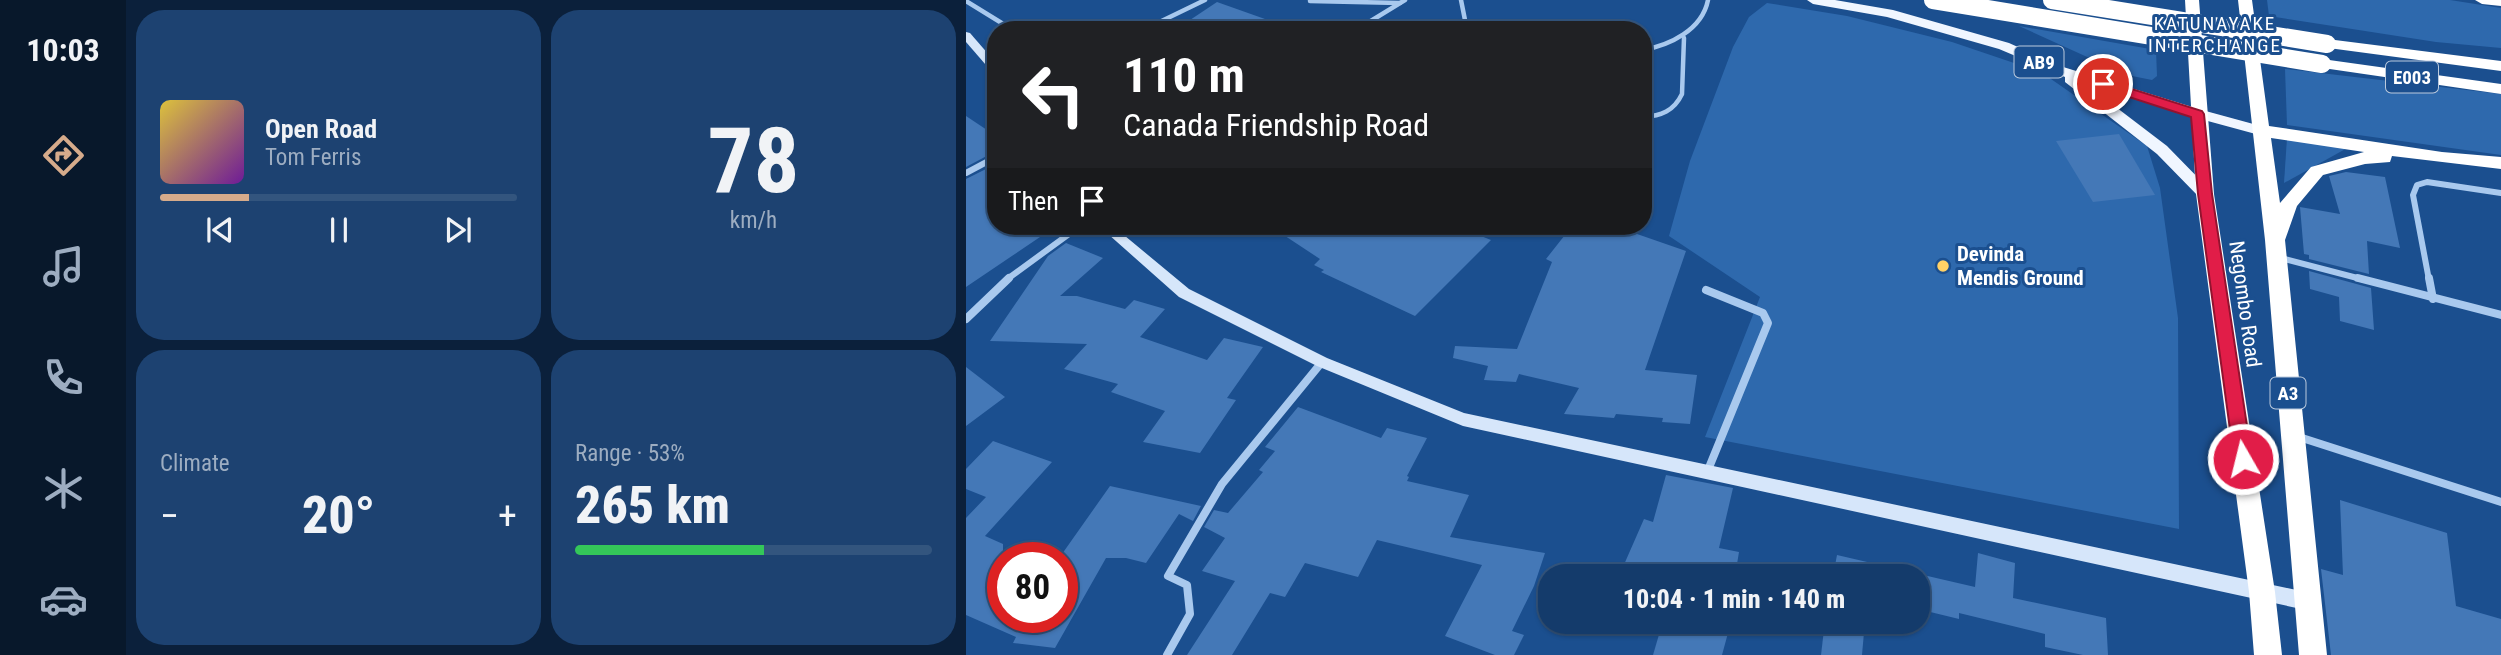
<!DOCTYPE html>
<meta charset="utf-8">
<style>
body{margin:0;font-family:"Roboto Condensed",sans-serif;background:#1d4271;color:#f1f3f6;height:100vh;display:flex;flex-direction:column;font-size:26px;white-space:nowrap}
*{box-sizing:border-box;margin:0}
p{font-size:23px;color:#9dadc1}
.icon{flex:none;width:38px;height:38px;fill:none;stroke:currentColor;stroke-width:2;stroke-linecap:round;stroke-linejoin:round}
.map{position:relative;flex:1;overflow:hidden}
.sheet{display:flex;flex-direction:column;gap:10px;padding:10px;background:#0b203b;width:840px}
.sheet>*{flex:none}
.banner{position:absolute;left:21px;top:21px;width:665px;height:214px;border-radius:28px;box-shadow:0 2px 5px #0004,0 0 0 2px #33557e;background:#202124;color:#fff;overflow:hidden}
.speed{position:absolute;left:21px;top:542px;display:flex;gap:14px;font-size:35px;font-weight:700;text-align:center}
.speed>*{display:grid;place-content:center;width:91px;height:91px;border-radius:50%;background:#143b6b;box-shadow:0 2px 5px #0004,0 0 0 2px #33557e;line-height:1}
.speed .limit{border:10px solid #d22;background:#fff;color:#111}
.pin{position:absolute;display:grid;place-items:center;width:60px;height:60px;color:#fff;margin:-30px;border:4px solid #fff;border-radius:50%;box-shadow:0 2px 7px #0007}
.me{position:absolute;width:77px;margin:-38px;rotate:352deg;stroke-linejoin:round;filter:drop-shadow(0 0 5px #0008)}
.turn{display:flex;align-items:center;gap:24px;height:147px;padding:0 21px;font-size:32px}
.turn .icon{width:91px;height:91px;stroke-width:2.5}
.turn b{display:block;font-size:49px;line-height:60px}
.then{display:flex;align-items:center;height:66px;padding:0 21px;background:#0003;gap:14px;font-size:26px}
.big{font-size:52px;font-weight:800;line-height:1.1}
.sheet .widget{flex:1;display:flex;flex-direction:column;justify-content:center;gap:10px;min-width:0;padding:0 24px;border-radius:28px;background:#1d4271}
.sheet .dial{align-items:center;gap:0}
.dial b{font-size:91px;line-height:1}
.song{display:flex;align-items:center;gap:21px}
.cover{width:84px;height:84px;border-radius:10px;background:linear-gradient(135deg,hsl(50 70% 55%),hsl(280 70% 35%))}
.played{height:7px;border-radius:4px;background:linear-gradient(90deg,#d6ab8b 25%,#33557e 25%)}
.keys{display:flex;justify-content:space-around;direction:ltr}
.heat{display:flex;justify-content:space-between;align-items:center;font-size:38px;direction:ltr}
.charge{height:10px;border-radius:5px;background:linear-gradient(90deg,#34c759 53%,#33557e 0)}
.sheet .tiles{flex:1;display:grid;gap:10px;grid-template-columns:repeat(2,1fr)}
.trip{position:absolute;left:572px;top:564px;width:392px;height:70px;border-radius:28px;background:#143b6b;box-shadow:0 2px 5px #0004,0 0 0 2px #33557e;font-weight:800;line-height:70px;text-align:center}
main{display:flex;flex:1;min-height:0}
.menu{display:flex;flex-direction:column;width:126px;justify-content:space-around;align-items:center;background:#08182b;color:#9dadc1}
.menu .icon{width:49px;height:49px}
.menu .active{color:#d6ab8b}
.menu b{font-size:32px;color:#f1f3f6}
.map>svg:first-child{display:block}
</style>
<main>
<nav class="menu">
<b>10:03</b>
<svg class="icon active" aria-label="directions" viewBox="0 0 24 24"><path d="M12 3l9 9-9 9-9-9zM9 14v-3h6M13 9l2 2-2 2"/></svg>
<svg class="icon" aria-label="music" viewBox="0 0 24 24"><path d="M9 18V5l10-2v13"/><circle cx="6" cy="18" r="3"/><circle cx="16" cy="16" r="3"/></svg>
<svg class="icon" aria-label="phone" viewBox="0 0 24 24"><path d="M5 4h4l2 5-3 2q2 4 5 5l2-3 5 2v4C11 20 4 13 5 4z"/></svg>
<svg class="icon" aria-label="climate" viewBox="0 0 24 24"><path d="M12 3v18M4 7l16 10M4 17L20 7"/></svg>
<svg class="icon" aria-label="car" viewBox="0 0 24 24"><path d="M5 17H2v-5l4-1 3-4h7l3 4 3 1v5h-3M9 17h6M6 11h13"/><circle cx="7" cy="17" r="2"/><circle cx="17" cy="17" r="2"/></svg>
</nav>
<section class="sheet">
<div class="tiles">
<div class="widget">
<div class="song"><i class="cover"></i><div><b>Open Road</b><p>Tom Ferris</p></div></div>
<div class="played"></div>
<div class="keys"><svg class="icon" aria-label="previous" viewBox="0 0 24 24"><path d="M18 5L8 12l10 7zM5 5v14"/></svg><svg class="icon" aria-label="pause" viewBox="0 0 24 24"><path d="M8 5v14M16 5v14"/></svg><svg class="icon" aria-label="next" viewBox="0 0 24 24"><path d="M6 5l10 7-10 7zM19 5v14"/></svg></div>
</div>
<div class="widget dial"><b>78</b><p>km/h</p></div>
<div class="widget"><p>Climate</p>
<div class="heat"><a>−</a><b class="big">20°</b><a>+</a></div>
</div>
<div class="widget"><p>Range · 53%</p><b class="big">265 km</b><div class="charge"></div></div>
</div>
</section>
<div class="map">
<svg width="1535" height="655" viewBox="0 0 1535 655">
<rect width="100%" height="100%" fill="#1b4f8f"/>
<g fill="#2e69ad">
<path d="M1301,0H1484L1535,8V48L1470,42L1303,16Z"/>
<path d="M801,3L881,16L986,42L1075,72L1181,146L1194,188L1212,318L1213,529L739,437L794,297L703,236L724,161L767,47L783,17Z"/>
<path d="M1053,26L1190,50L1191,76L1186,80L1161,75Z"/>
<path d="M1319,69L1535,94V155L1321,125Z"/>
<path d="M1321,138L1383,147L1318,183Z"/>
</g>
<g fill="#4478b7">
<path d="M251,2L319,26L318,30H209Z"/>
<path d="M0,116L30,136V151L0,167Z"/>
<path d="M1153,134L1189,195L1127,202L1090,141Z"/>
<path d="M30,164V226H55L77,235L0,287V179Z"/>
<path d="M1380,172L1419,177L1434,248L1401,241L1403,274L1343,259V255L1338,254L1334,207L1374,214L1363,176Z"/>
<path d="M304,226H490L525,240L449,316L355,272L358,270L348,265L354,259Z"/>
<path d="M606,226H648L720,251L679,370L731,375L724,424L696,422L697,418L650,414L648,418L598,414L613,388L553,374L550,382L518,380L522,366L487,358L489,346L551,349L586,262L580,259Z"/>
<path d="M100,243L137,258L94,296H111L159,309L168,300L199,309L174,337L241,360L258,338L297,347L261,398L270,400L234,453L177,442L199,411L145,392L152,384L98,369L121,344L24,341L82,256Z"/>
<path d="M1343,271L1405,288L1408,330L1374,321L1373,297L1344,289Z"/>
<path d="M0,367L39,397L0,426Z"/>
<path d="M332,407L415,438L421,428L461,438L441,476L443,477L441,481L503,495L484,537L579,553L568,586L546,631L558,635L548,655H529L479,636L516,565L411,540L392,577L339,563L319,597L304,593L266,655H221L269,581L236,571L259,538L238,527L248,510L262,513L297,472L293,470L309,451L299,447Z"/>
<path d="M27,441L86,462L19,536L37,544V618H96V554L144,486L235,506L227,521L213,514L180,563L160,558H140L89,648L47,643L50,637L0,615V518L20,497L0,489V469Z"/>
<path d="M700,475L767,488L753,548L773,552L769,576H653L678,519L687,522Z"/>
<path d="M1374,500L1481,533L1490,606L1535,619V655H1365L1355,569L1377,575Z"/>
<path d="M1012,553L1049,563L1047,598L1140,618L1142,655H1117L1079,647V634L993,613V619L952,609V576H867L871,555L1009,587Z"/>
<path d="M697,621L765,622L756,655H687Z"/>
<path d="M859,621H899L896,655H855Z"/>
</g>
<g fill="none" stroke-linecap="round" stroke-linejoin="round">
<g stroke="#a9c9ee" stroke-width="4.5">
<path d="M495,0L501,30"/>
<path d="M0,1L47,30"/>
<path d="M344,1L434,3"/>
<path d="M177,30L239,0"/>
<path d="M390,30L439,0"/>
<path d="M677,50C704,45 736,30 742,0"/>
<path d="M677,117C695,116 708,111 716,94L718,38"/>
</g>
<g stroke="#a9c9ee" stroke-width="6">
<path d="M0,173L30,157"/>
<path d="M1315,258L1399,280"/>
<path d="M40,280L114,226"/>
<path d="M1463,280L1447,195L1451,185L1461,182L1535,193"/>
</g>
<g stroke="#a9c9ee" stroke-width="8">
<path d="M1392,278L1535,315"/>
<path d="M1463,278L1467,299"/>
<path d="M740,290L797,313L802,323L742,470"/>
<path d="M0,319L43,278"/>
<path d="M1333,437L1535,502"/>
<path d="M201,655L224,614L221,585L202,576L256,484L356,362"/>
</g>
<g fill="#d6e6fa" fill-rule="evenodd">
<path d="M0,32L4,33L30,63V73L26,72L0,42Z"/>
<path d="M133,226H147L223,289L361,358L498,413L1340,592L1346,595L1349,601L1346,607L1340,610L497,426L351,366L213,297Z"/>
</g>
<path fill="#f0f6ff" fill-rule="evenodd" d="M841,0H869L927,10L1043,43L1094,66L1236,110L1302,128L1304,131L1297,136L1227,117L1117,82L1201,146L1244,190L1247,194L1244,198H1234L1191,154L1099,82V77L1033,49L921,17L847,4Z"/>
<g fill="#fff" fill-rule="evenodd">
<path d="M1219,0H1233L1248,194L1309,592L1316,655H1288L1283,592L1230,194Z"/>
<path d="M1272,0H1286L1303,126L1476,152L1535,157V169L1426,156L1424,162L1399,164L1357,175L1331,206L1319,240L1361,655H1333L1299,240ZM1305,138L1398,152L1345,167L1314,203Z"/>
<path d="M1509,0H1535V6L1516,4Z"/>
<path d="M1361,39L1535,61V71L1355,47L1353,44Z"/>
<path d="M1356,59L1535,84V94L1350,67L1348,64L1350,61Z"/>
</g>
<g stroke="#fff" stroke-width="18">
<path d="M967,0L1356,64"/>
<path d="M1086,0L1361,44"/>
</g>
</g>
<path fill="#e11d48" stroke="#92132f" stroke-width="2" d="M1137,80L1236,111L1238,114L1246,194L1286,459L1283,465L1277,467L1271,465L1268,459L1232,194L1225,117L1132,87L1130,84Z"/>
<circle fill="#ffd166" stroke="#1b4f8f" stroke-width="2.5" cx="977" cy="266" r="7"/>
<g text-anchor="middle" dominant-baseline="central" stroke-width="6" stroke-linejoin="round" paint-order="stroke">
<g font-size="19" letter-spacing="2" fill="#fff" stroke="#1b4f8f">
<text x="1249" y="23">KATUNAYAKE<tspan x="1249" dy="22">INTERCHANGE</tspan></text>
</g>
<g fill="#1b4f8f" stroke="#bbcadd" stroke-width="2">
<rect x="1048.5" y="46.5" width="49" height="31" rx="5"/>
<rect x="1420" y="61.5" width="52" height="31" rx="5"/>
<rect x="1304.5" y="377.5" width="35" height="31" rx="5"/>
</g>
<g font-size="19" font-weight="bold" fill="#fff">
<text x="1073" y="62">AB9</text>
<text x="1446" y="77">E003</text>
<text x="1322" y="393">A3</text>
</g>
<g font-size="21" font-weight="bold" fill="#fff" stroke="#1b4f8f" text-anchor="start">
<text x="991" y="254">Devinda<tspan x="991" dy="24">Mendis Ground</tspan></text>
</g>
<g font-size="21" fill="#fff" stroke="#1b4f8f">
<text transform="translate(1279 304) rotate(82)">Negombo Road</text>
</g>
</g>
</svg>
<div class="speed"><div class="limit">80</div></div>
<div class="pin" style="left:1137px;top:84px;background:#d93025"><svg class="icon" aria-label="arrive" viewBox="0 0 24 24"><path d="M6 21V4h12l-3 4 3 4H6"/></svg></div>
<svg class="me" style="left:1277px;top:459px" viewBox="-20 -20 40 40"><circle r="17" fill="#e11d48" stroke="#fff" stroke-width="3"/><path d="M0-11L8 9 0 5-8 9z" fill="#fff"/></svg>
<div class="trip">10:04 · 1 min · 140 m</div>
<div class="banner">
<div class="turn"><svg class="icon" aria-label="left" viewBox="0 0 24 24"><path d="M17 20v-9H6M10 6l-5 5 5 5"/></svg><div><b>110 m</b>Canada Friendship Road</div></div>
<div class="then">Then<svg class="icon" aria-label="arrive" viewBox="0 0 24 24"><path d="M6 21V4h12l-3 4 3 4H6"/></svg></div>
</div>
</div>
</main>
